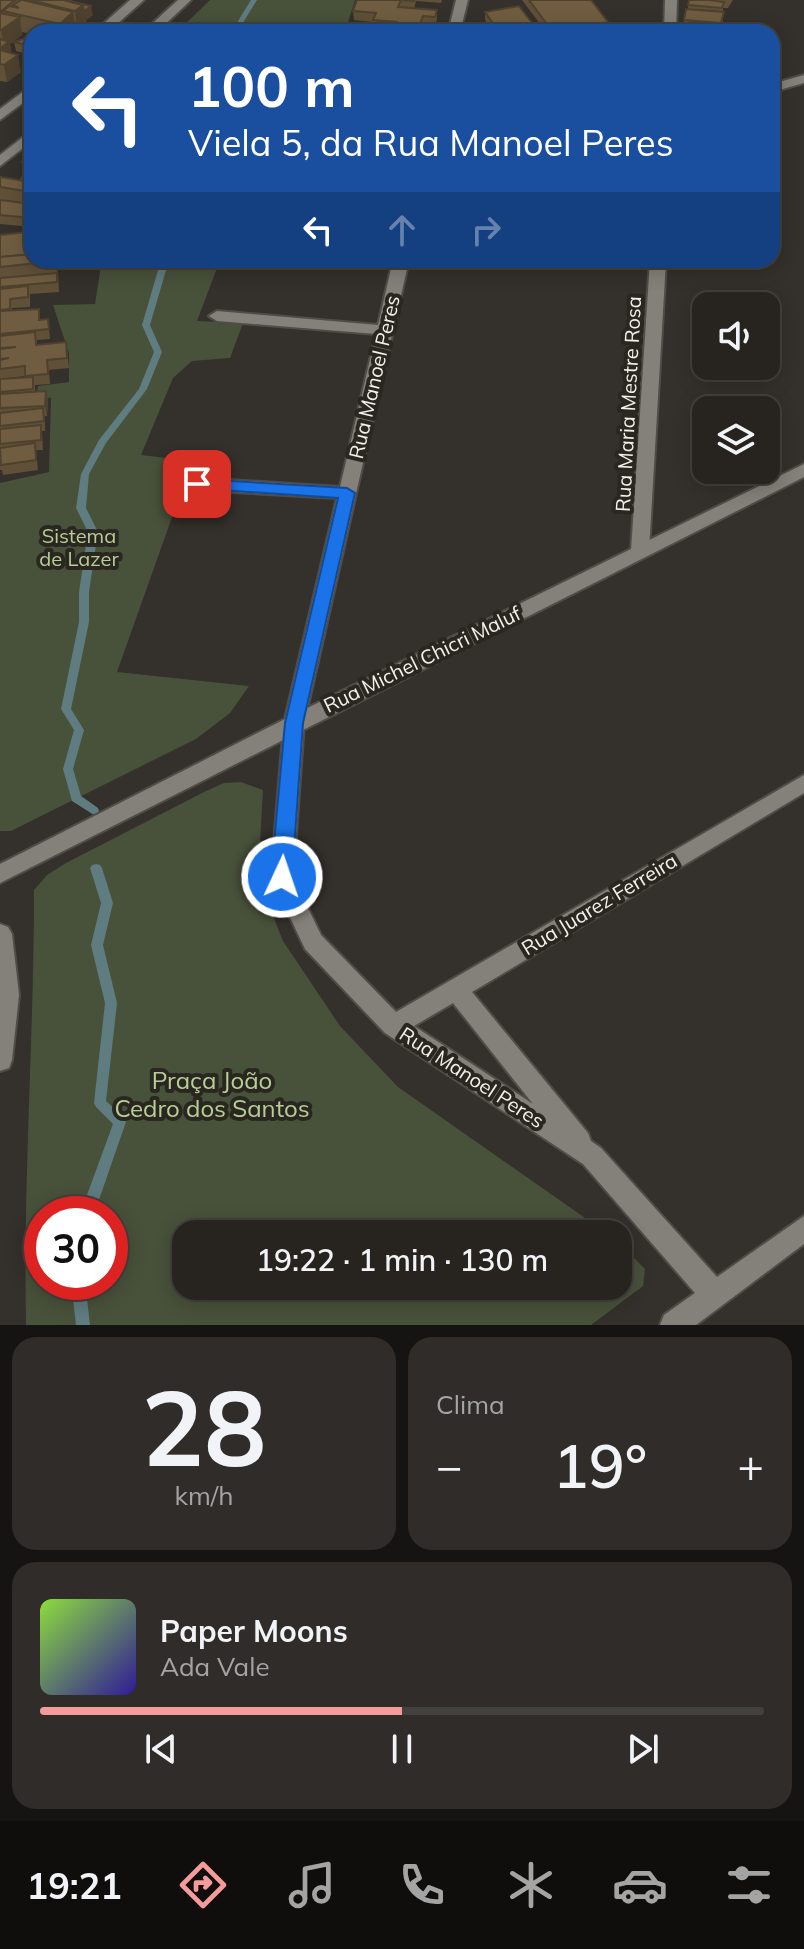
<!DOCTYPE html>
<html lang="pt">
<meta charset="utf-8">
<style>
body{margin:0;font-family:Mulish,sans-serif;background:#2f2c29;color:#f1f3f6;height:100vh;display:flex;flex-direction:column;font-size:30px;white-space:nowrap}
*{box-sizing:border-box;margin:0}
p{font-size:26px;color:#a4a4a5}
.icon{flex:none;width:44px;height:44px;fill:none;stroke:currentColor;stroke-width:2;stroke-linecap:round;stroke-linejoin:round}
.map{position:relative;height:1325px;overflow:hidden}
.details{display:flex;flex-direction:column;gap:12px;padding:12px;background:#151412;flex:1}
.details>*{flex:none}
.guide{position:absolute;left:24px;top:24px;width:756px;height:244px;border-radius:24px;box-shadow:0 4px 20px #0003,0 0 0 2px #43413e;background:#1a4fa0;color:#fff;overflow:hidden}
.buttons{position:absolute;left:692px;top:292px;display:grid;gap:16px}
.buttons a{display:grid;place-items:center;width:88px;height:88px;border-radius:16px;background:#272420;box-shadow:0 4px 20px #0003,0 0 0 2px #43413e;font-size:40px}
.speed{position:absolute;left:24px;top:1196px;display:flex;gap:16px;font-size:40px;font-weight:700;text-align:center}
.speed>*{display:grid;place-content:center;width:104px;height:104px;border-radius:50%;background:#272420;box-shadow:0 4px 20px #0003,0 0 0 2px #43413e;line-height:1}
.speed .limit{border:12px solid #d22;background:#fff;color:#111}
.pin{position:absolute;display:grid;place-items:center;width:68px;height:68px;color:#fff;margin:-34px;border-radius:16px;box-shadow:0 4px 12px #0006}
.me{position:absolute;width:88px;margin:-44px;rotate:3deg;stroke-linejoin:round;filter:drop-shadow(0 0 6px #0008)}
.turn{display:flex;align-items:center;gap:28px;height:168px;padding:0 32px;font-size:36px}
.turn .icon{width:104px;height:104px;stroke-width:2.5}
.turn b{display:block;font-size:56px;line-height:68px}
.lanes{display:flex;align-items:center;height:76px;padding:0 32px;background:#0003;justify-content:center;gap:40px;direction:ltr}
.lanes .off{opacity:.35}
.big{font-size:60px;font-weight:600;line-height:1.1}
.details .tile{flex:1;display:flex;flex-direction:column;justify-content:center;gap:12px;min-width:0;padding:0 28px;border-radius:24px;background:#2f2c29}
.details .dial{align-items:center;gap:0}
.dial b{font-size:104px;line-height:1}
.song{display:flex;align-items:center;gap:24px}
.cover{width:96px;height:96px;border-radius:12px;background:linear-gradient(135deg,hsl(90 70% 55%),hsl(250 70% 35%))}
.played{height:8px;border-radius:4px;background:linear-gradient(90deg,#f59b9a 50%,#43413e 50%)}
.keys{display:flex;justify-content:space-around;direction:ltr}
.heat{display:flex;justify-content:space-between;align-items:center;font-size:44px;direction:ltr}
.details .tiles{flex:1;display:grid;gap:12px;grid-template-columns:1fr 1fr}
.tile:last-child{grid-column:span 2}
.trip{position:absolute;left:172px;top:1220px;width:460px;height:80px;border-radius:24px;background:#272420;box-shadow:0 4px 20px #0003,0 0 0 2px #43413e;font-weight:600;line-height:80px;text-align:center}
.dock{display:flex;height:128px;justify-content:space-around;align-items:center;background:#100e0d;color:#a4a4a5}
.dock .icon{width:56px;height:56px}
.dock .current{color:#f59b9a}
.dock b{font-size:36px;color:#f1f3f6}
.map>svg:first-child{display:block}
</style>
<div class="map">
<svg width="804" height="1325" viewBox="0 0 804 1325">
<rect width="100%" height="100%" fill="#34302b"/>
<g fill="#48513a" fill-rule="evenodd">
<path d="M210,0H355L345,32H177Z"/>
<path d="M82,260H220L197,321L243,323L230,358L192,361L173,378L141,455L192,461L117,672L249,686L230,713L196,739L11,831H0V483L49,472L51,398L36,397L38,386L69,382V353L53,305L95,304L101,266H83Z"/>
<path d="M241,782L263,790L258,878L283,941L340,1026L398,1087L608,1234H186V1286H618V1242L645,1269L643,1286L591,1325H26C23,1180 34,1035 34,890L47,875L66,863L204,792L224,783ZM42,1214H110V1282H42Z"/>
</g>
<g fill="none" stroke-linecap="round" stroke-linejoin="round">
<g fill="#5f7c80" fill-rule="evenodd">
<path d="M251,0H257L244,21L242,32H236L238,21Z"/>
<path d="M161,260H169L150,325L162,352L147,389L106,443L89,474L86,508L98,532L89,592V622L71,709L84,730L73,769L81,796L98,808L99,811L98,814L94,815L72,801L63,769L74,730L61,709L79,622V592L88,532L76,508L81,474L99,440L139,389L154,352L142,325Z"/>
<path d="M96,864L100,865L102,868L113,903L103,945L117,1003L106,1101L124,1118L126,1122L94,1214H80L113,1124L96,1107L94,1103L105,1003L91,945L101,903L90,868L92,865Z"/>
<path d="M71,1282H85L90,1325H76Z"/>
</g>
<defs>
<g id="minor">
<path d="M456,0H468L460,32H448Z"/>
<path d="M665,0H677L676,32H664Z"/>
<path d="M804,75V83L772,92V84Z"/>
<path d="M393,260H409L304,723L293,877L321,935L396,1012L804,775V793L472,992L588,1133L591,1141L601,1148L717,1277L804,1216V1244L696,1325H660L664,1315L695,1293L583,1164L385,1033L305,949L271,877L284,723L337,498L197,490L188,484L197,478L340,487L376,334L217,321L209,316L217,311L378,325ZM453,1003L533,1104L414,1026Z"/>
<path d="M650,260H666L649,551L640,557L631,551Z"/>
</g>
<g id="tertiary">
<path d="M804,464V477L0,883V864L287,718Z"/>
<path d="M0,924L8,927L12,934L19,995L12,1060L9,1068L0,1071Z"/>
</g>
<g id="secondary">
<path d="M130,0H144L108,32H94Z"/>
<path d="M178,0H191L157,32H143Z"/>
<path d="M32,85V96L0,120V109Z"/>
<path d="M32,130V141L0,166V155Z"/>
</g>
</defs>
<use href="#minor" stroke="#504c47" stroke-width="4"/>
<use href="#tertiary" stroke="#504c47" stroke-width="4"/>
<use href="#secondary" stroke="#504c47" stroke-width="4"/>
<use href="#minor" fill="#84807a" fill-rule="evenodd"/>
<use href="#tertiary" fill="#84807a" fill-rule="evenodd"/>
<use href="#secondary" fill="#84807a" fill-rule="evenodd"/>
</g>
<g fill="#605038">
<path d="M0,0H66L93,15L86,20V22L77,28H75L76,30L73,32H32V34L22,32V35L10,44L11,51L8,53L21,72L7,82L0,81Z"/>
<path d="M357,0H442L441,3L416,1L414,9L437,10V19L435,26H432V32H377V29H373V22L354,20L353,11Z"/>
<path d="M522,0H591L608,22L607,31L546,32Z"/>
<path d="M688,0H733L728,8H723V21L720,32L683,29L684,20L688,9Z"/>
<path d="M485,12L539,32H493L485,20Z"/>
<path d="M32,36V55L16,51L14,42Z"/>
<path d="M32,154V173L23,171L22,162Z"/>
<path d="M0,177L20,180L32,179V227L0,224Z"/>
<path d="M0,235L28,243H32V260H57L58,271L59,292L30,294V307L12,308V311L41,320L48,319L50,339L37,340V345L66,342L69,368L49,370L50,384L35,385V392L46,391L48,401L47,416H45V431H42L43,450H36L38,470L3,475L2,470H0V379L26,377L25,376L0,379Z"/>
</g>
<g fill="#4e412e">
<path d="M83,5L91,6L93,15L77,28L75,11Z"/>
<path d="M73,12L76,30L73,32H61L60,24Z"/>
<path d="M20,17L22,35L10,44L11,51L0,59V48L4,45L1,30Z"/>
<path d="M608,22L607,31L552,32V31Z"/>
<path d="M18,55L21,72L7,82L4,65Z"/>
<path d="M55,260H57L58,271V280Z"/>
<path d="M46,391L48,401L47,416L45,406Z"/>
</g>
<g fill="#705d41" stroke="#4e412e" stroke-width="2">
<path d="M0,0H15L0,12Z"/>
<path d="M21,0H23L73,12L60,24L3,11L9,6L19,8L13,5Z"/>
<path d="M30,0H64L83,5L75,11Z"/>
<path d="M64,0H66L91,6L84,11L83,5Z"/>
<path d="M357,0H414V1L401,0L398,7L437,10L435,17L423,16L420,24L432,25L429,32H384V29H377L379,22H398L373,20L376,13L353,11Z"/>
<path d="M529,0H591L608,22L552,31Z"/>
<path d="M689,0H709L724,2L722,8L688,5Z"/>
<path d="M519,6L539,32H499L485,12Z"/>
<path d="M686,9L724,12L721,23L684,20Z"/>
<path d="M0,13L20,17L1,30H0Z"/>
<path d="M32,36V46L14,42Z"/>
<path d="M0,39L9,42L0,48Z"/>
<path d="M0,50L18,55L4,65L0,64Z"/>
<path d="M29,153L32,154V163L22,162Z"/>
<path d="M0,177L32,182V192L0,187Z"/>
<path d="M22,177L32,179V182L20,180Z"/>
<path d="M0,200L32,204V216L31,218L0,215Z"/>
<path d="M26,232V243H32V251L26,252V255L0,257V235Z"/>
<path d="M32,254V260H55V261L0,267V257Z"/>
<path d="M57,273V282L0,287V278Z"/>
<path d="M28,286V297L10,299V309L0,310V289Z"/>
<path d="M39,309V320L48,319L49,329L0,334V311Z"/>
<path d="M35,332L36,345L66,342L67,358L47,360L48,374L25,376V366L0,369V360L9,358L0,359V349L16,347L0,348V336Z"/>
<path d="M33,377V389L0,392V379Z"/>
<path d="M46,391L45,406L0,408V394Z"/>
<path d="M43,408L44,421L0,426V413Z"/>
<path d="M41,425V440L0,444V429Z"/>
<path d="M35,443L36,460L1,465L0,448Z"/>
</g>
<path fill="#1a73e8" stroke="#114b97" stroke-width="2" d="M197,479L347,488L355,493L303,723L292,877L282,885L271,877L285,723L338,498L191,488L189,484Z"/>
<g text-anchor="middle" dominant-baseline="central" stroke-width="8" stroke-linejoin="round" paint-order="stroke">
<g font-size="20" fill="#f3f0ed" stroke="#2a2721">
<text transform="translate(374 377) rotate(-77)">Rua Manoel Peres</text>
<text transform="translate(628 404) rotate(-87)">Rua Maria Mestre Rosa</text>
<text transform="translate(422 659) rotate(-26)">Rua Michel Chicri Maluf</text>
<text transform="translate(599 904) rotate(-31)">Rua Juarez Ferreira</text>
<text transform="translate(472 1077) rotate(33)">Rua Manoel Peres</text>
</g>
<g font-size="20" fill="#b8ce96" stroke="#2a2721">
<text x="79" y="535">Sistema<tspan x="79" dy="23">de Lazer</tspan></text>
</g>
<g font-size="24" fill="#b8ce96" stroke="#2a2721">
<text x="212" y="1080">Praça João<tspan x="212" dy="28">Cedro dos Santos</tspan></text>
</g>
</g>
</svg>
<div class="buttons">
<a><svg class="icon" aria-label="sound" viewBox="0 0 24 24"><path d="M4 9h4l5-4v14l-5-4H4zM17 9q2 3 0 6"/></svg></a>
<a><svg class="icon" aria-label="layers" viewBox="0 0 24 24"><path d="M12 4l9 5-9 5-9-5zM3 14l9 5 9-5"/></svg></a>
</div>
<div class="speed"><div class="limit">30</div></div>
<div class="pin" style="left:197px;top:484px;background:#d93025"><svg class="icon" aria-label="arrive" viewBox="0 0 24 24"><path d="M6 21V4h12l-3 4 3 4H6"/></svg></div>
<svg class="me" style="left:282px;top:877px" viewBox="-20 -20 40 40"><circle r="17" fill="#1a73e8" stroke="#fff" stroke-width="3"/><path d="M0-11L8 9 0 5-8 9z" fill="#fff"/></svg>
<div class="trip">19:22 · 1 min · 130 m</div>
<div class="guide">
<div class="turn"><svg class="icon" aria-label="left" viewBox="0 0 24 24"><path d="M17 20v-9H6M10 6l-5 5 5 5"/></svg><div><b>100 m</b>Viela 5, da Rua Manoel Peres</div></div>
<div class="lanes"><svg class="icon" aria-label="left" viewBox="0 0 24 24"><path d="M17 20v-9H6M10 6l-5 5 5 5"/></svg><svg class="icon off" aria-label="ahead" viewBox="0 0 24 24"><path d="M12 20V5M6 11l6-6 6 6"/></svg><svg class="icon off" aria-label="right" viewBox="0 0 24 24"><path d="M7 20v-9h11M14 6l5 5-5 5"/></svg></div>
</div>
</div>
<section class="details">
<div class="tiles">
<div class="tile dial"><b>28</b><p>km/h</p></div>
<div class="tile"><p>Clima</p>
<div class="heat"><a>−</a><b class="big">19°</b><a>+</a></div>
</div>
<div class="tile">
<div class="song"><i class="cover"></i><div><b>Paper Moons</b><p>Ada Vale</p></div></div>
<div class="played"></div>
<div class="keys"><svg class="icon" aria-label="previous" viewBox="0 0 24 24"><path d="M18 5L8 12l10 7zM5 5v14"/></svg><svg class="icon" aria-label="pause" viewBox="0 0 24 24"><path d="M8 5v14M16 5v14"/></svg><svg class="icon" aria-label="next" viewBox="0 0 24 24"><path d="M6 5l10 7-10 7zM19 5v14"/></svg></div>
</div>
</div>
</section>
<nav class="dock">
<b>19:21</b>
<svg class="icon current" aria-label="directions" viewBox="0 0 24 24"><path d="M12 3l9 9-9 9-9-9zM9 14v-3h6M13 9l2 2-2 2"/></svg>
<svg class="icon" aria-label="music" viewBox="0 0 24 24"><path d="M9 18V5l10-2v13"/><circle cx="6" cy="18" r="3"/><circle cx="16" cy="16" r="3"/></svg>
<svg class="icon" aria-label="phone" viewBox="0 0 24 24"><path d="M5 4h4l2 5-3 2q2 4 5 5l2-3 5 2v4C11 20 4 13 5 4z"/></svg>
<svg class="icon" aria-label="climate" viewBox="0 0 24 24"><path d="M12 3v18M4 7l16 10M4 17L20 7"/></svg>
<svg class="icon" aria-label="car" viewBox="0 0 24 24"><path d="M5 17H2v-5l4-1 3-4h7l3 4 3 1v5h-3M9 17h6M6 11h13"/><circle cx="7" cy="17" r="2"/><circle cx="17" cy="17" r="2"/></svg>
<svg class="icon" aria-label="filters" viewBox="0 0 24 24"><path d="M4 7h16M4 17h16"/><circle cx="9" cy="7" r="2"/><circle cx="15" cy="17" r="2"/></svg>
</nav>
